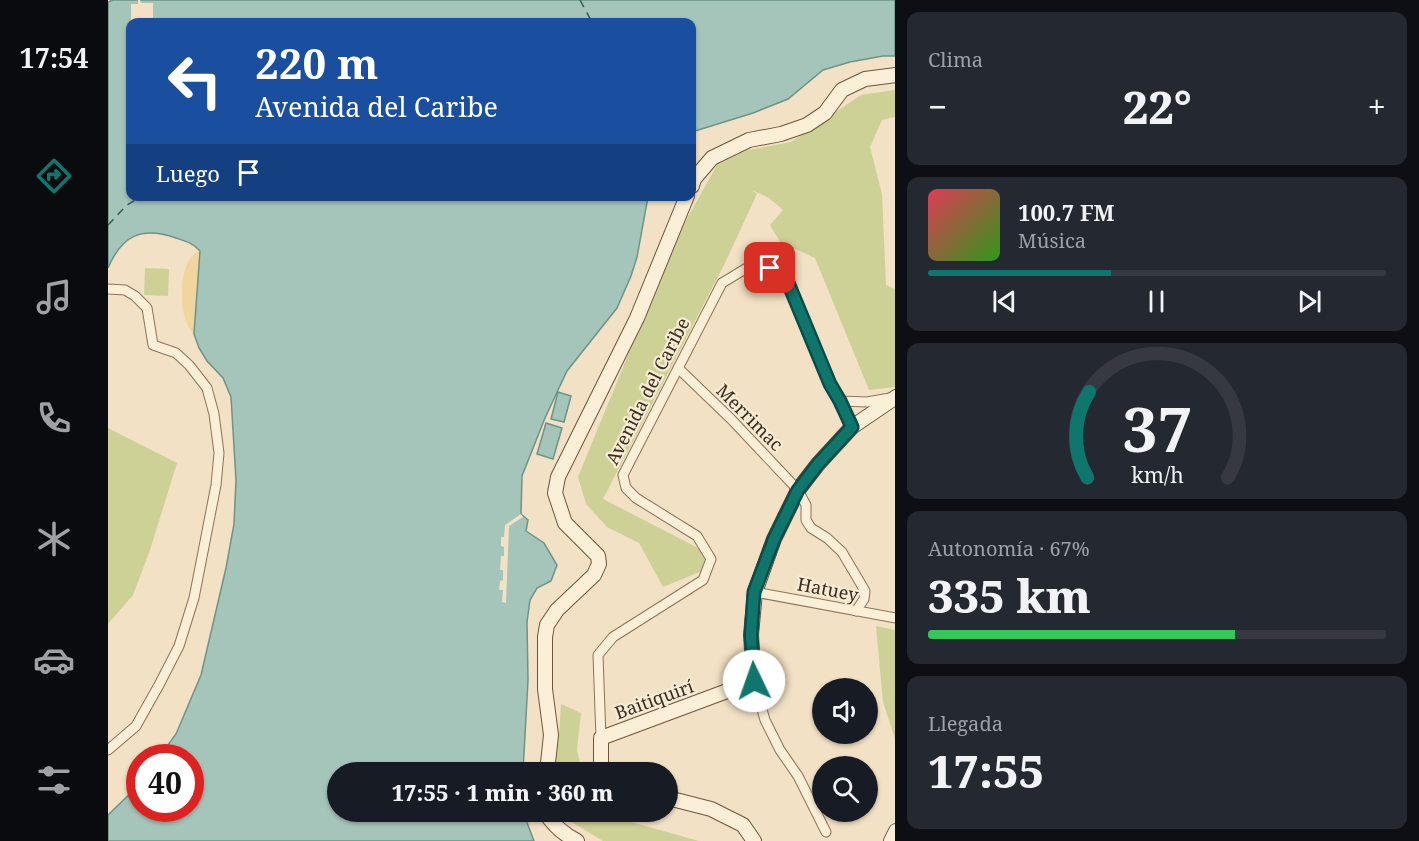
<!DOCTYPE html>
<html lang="es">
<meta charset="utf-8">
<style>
body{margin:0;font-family:"Noto Serif",serif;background:#242831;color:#f1f3f6;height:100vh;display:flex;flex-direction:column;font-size:22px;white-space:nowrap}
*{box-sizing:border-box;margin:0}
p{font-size:20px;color:#9ea1a6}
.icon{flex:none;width:33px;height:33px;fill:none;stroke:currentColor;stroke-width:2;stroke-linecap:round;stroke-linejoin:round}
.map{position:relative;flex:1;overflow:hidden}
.details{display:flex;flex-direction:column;gap:12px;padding:12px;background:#0d0f14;width:524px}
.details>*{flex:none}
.guide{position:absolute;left:18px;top:18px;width:570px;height:183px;border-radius:12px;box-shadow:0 2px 4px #0004;background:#1a4fa0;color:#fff;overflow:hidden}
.fabs{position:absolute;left:704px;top:678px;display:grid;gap:12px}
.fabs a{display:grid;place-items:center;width:66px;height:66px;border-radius:50%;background:#171b24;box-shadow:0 2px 4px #0004;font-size:30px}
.speed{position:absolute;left:18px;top:744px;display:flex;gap:12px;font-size:30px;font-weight:700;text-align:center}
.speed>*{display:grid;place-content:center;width:78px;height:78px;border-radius:50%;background:#171b24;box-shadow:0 2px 4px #0004;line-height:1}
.speed .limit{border:9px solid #d22;background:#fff;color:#111}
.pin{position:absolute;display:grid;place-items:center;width:51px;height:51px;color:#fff;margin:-26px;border-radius:12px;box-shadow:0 3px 9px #0006}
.me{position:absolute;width:66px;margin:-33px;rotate:357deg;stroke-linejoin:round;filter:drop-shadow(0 0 4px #0008)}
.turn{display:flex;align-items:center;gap:21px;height:126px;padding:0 30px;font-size:27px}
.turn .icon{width:78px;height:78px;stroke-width:2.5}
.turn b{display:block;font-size:42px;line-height:51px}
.then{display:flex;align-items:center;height:57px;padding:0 30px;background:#0003;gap:12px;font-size:22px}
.big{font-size:45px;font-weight:800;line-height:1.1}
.details .widget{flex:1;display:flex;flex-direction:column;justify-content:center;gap:9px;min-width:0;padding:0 21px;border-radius:12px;background:#242831}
.details .dial{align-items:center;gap:0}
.dial svg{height:156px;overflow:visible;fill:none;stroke:#363941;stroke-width:7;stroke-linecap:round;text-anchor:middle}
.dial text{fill:#f1f3f6;stroke:none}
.song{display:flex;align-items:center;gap:18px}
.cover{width:72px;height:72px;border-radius:9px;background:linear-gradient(135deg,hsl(350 70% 55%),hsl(110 70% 35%))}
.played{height:6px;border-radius:3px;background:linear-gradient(90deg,#0f766e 40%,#363941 40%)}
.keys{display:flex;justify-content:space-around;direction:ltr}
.heat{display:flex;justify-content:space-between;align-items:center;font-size:33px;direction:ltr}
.charge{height:9px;border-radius:4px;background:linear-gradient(90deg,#34c759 67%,#363941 0)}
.trip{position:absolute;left:219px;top:762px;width:351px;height:60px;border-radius:30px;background:#171b24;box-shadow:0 2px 4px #0004;font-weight:800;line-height:60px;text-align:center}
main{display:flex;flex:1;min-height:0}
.tab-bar{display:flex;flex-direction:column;width:108px;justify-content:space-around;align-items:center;background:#090b0e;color:#9ea1a6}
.tab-bar .icon{width:42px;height:42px}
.tab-bar .on{color:#0f766e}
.tab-bar b{font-size:27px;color:#f1f3f6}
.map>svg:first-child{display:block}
</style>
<main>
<nav class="tab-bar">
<b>17:54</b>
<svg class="icon on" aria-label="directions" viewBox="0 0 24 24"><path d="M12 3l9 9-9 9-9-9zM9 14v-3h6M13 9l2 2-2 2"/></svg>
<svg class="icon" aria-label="music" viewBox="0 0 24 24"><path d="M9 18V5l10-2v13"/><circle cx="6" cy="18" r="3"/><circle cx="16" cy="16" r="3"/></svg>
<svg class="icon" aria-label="phone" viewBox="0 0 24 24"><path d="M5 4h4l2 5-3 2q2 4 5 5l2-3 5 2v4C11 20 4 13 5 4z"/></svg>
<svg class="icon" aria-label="climate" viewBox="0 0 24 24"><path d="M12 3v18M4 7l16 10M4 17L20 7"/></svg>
<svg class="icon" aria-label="car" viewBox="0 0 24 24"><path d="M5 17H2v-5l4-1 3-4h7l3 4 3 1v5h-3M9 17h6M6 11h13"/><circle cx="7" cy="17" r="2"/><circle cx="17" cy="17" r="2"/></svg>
<svg class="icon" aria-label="filters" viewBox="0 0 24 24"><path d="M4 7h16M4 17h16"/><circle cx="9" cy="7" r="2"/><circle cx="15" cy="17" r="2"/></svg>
</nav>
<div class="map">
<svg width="788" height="841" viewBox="0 0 788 841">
<rect width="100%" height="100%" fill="#f2e1c4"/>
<g fill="#ced196">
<path d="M787,90V117L774,120L762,147L774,194L778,285L787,289V387L761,390L707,258L672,242L662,225L675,210L661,198L644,190L649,194L617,263L495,499L600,553L594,571L555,587L531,543L499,527L478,504L470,477L577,216L576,224L609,165L640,150L683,142L753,95Z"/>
<path d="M37,268L61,269L60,296L36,295Z"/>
<path d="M0,428L69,463L42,550L25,595L0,624Z"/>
<path d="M768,626L787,630V739L775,702Z"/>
<path d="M453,704L473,713L469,750L474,772H445L451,735Z"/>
<path d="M453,812H507L516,820L591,841H495L462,821Z"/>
</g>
<path fill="#f0d59f" d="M92,251L86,334C70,320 70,272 84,256C84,255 91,251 92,251Z"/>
<g fill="#a6c5ba" stroke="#6c9487" stroke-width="1.5">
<path d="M5,0H787V56H775L742,62L715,70L680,99L645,113L584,132V22H22V196L540,197L529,257L523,276L509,308L459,371L437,418L414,476L413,514L420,520L418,531L436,543L449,565L443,581L429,588L422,600L419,622L420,680L415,772H230V812H415L426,841H0V815L31,785L32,808H82V758L51,757L68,734L93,675L118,568L126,524L128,480L123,397L115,378L99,361L91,348L86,334L92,251C85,243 77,241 68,238C34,226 14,235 0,268V2Z"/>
<path d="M450,392L463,396L456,422L443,419Z"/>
<path d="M438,423L454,428L445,459L429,454Z"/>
</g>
<g fill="#f2e1c4">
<path d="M30,0H32L33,3H45V22H23V4H30Z"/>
<path d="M413,514L415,517L401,526L398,603L394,602L395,590H391L392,581L395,580V570H392L393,556H396V547L393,546V537H396L397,525Z"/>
</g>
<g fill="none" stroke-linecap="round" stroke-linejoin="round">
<g stroke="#2c5e58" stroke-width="1.5" stroke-dasharray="8 6" stroke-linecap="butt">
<path d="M472,0L484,22"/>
<path d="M0,225L18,206L33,196"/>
</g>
<defs>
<g id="street">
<path d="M0,289L17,290L27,296L39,308L45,345L68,353L81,365L99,388L106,414L111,453L108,485L86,598L71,646L51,685L28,726L0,750"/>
<path d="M570,368L623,419L690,490L698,505V520L703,528L719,538L734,552L757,591L756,599L748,611"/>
<path d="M732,401L744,427"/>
<path d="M647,592L788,618"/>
<path d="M646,681L657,720L672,750L690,776L718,832"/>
<path d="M493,738L490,655L505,637L595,580L603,559L589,536L528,498L518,488L515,475L614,283L647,263L676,273L722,384L732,401L759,402L782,398"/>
</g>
<g id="secondary">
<path d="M584,186L586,179L604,158L641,140L673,134L699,125L717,113L734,90L757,79L788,75"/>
<path d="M439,772L443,735L437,689V637L439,625L449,610L486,575L491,564L490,556L457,523L447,493L450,477L529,318L579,196"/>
<path d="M495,772L493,769V738L646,681L643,635L647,592L666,539L690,490L710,464L744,427L788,397"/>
<path d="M560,798L603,809L635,825L646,841"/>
<path d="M437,812C445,825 455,834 469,841"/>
<path d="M783,841L788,831"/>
</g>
</defs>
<use href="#street" stroke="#8e7258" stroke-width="11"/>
<use href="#secondary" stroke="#70533b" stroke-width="16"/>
<use href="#street" stroke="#fbefd8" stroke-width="9"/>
<use href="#secondary" stroke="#fbefd8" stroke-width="14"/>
</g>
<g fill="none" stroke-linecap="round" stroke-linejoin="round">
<defs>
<path id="route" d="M646,681L643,635L646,592L666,539L690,490L710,464L744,427L732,401L722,384L676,273L662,268"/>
</defs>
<use href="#route" stroke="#0a4d48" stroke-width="15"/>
<use href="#route" stroke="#0f766e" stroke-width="10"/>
</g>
<g text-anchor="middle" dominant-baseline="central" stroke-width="4.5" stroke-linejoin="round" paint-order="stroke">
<g font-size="18" fill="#3d2b1e" stroke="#f8ecd4">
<text transform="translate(539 391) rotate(-63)">Avenida del Caribe</text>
<text transform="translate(642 417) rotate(45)">Merrimac</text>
<text transform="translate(720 589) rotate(11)">Hatuey</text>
<text transform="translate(546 699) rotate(-20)">Baitiquirí</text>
</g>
</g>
</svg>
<div class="fabs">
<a><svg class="icon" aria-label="sound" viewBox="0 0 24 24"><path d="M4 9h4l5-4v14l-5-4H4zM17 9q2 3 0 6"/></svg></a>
<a><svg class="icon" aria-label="search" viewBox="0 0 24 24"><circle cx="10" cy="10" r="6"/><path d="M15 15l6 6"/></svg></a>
</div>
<div class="speed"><div class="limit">40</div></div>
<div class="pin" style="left:662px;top:268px;background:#d93025"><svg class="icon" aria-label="arrive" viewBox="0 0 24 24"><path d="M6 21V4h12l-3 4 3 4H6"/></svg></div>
<svg class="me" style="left:646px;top:681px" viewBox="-20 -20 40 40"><circle r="19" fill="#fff"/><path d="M0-13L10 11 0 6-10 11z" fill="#0f766e"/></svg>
<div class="trip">17:55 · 1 min · 360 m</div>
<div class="guide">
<div class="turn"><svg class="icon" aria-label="left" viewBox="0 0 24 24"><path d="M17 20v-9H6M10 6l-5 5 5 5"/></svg><div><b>220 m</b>Avenida del Caribe</div></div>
<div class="then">Luego<svg class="icon" aria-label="arrive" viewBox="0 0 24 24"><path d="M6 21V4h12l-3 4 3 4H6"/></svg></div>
</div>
</div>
<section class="details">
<div class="widget"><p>Clima</p>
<div class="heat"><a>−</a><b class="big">22°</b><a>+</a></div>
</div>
<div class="widget">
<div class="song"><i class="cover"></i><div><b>100.7 FM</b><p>Música</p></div></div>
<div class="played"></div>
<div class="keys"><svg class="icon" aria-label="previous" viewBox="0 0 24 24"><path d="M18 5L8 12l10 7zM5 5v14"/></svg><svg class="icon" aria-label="pause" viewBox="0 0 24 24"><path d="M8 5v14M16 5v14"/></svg><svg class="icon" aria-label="next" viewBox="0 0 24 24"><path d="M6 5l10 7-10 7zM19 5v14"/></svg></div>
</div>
<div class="widget dial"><svg viewBox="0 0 100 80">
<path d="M14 69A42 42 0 1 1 86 69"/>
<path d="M14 69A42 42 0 0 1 15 25" stroke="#0f766e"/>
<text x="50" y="56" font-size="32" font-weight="700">37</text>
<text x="50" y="72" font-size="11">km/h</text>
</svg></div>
<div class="widget"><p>Autonomía · 67%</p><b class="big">335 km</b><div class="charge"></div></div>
<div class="widget"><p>Llegada</p><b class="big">17:55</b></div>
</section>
</main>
